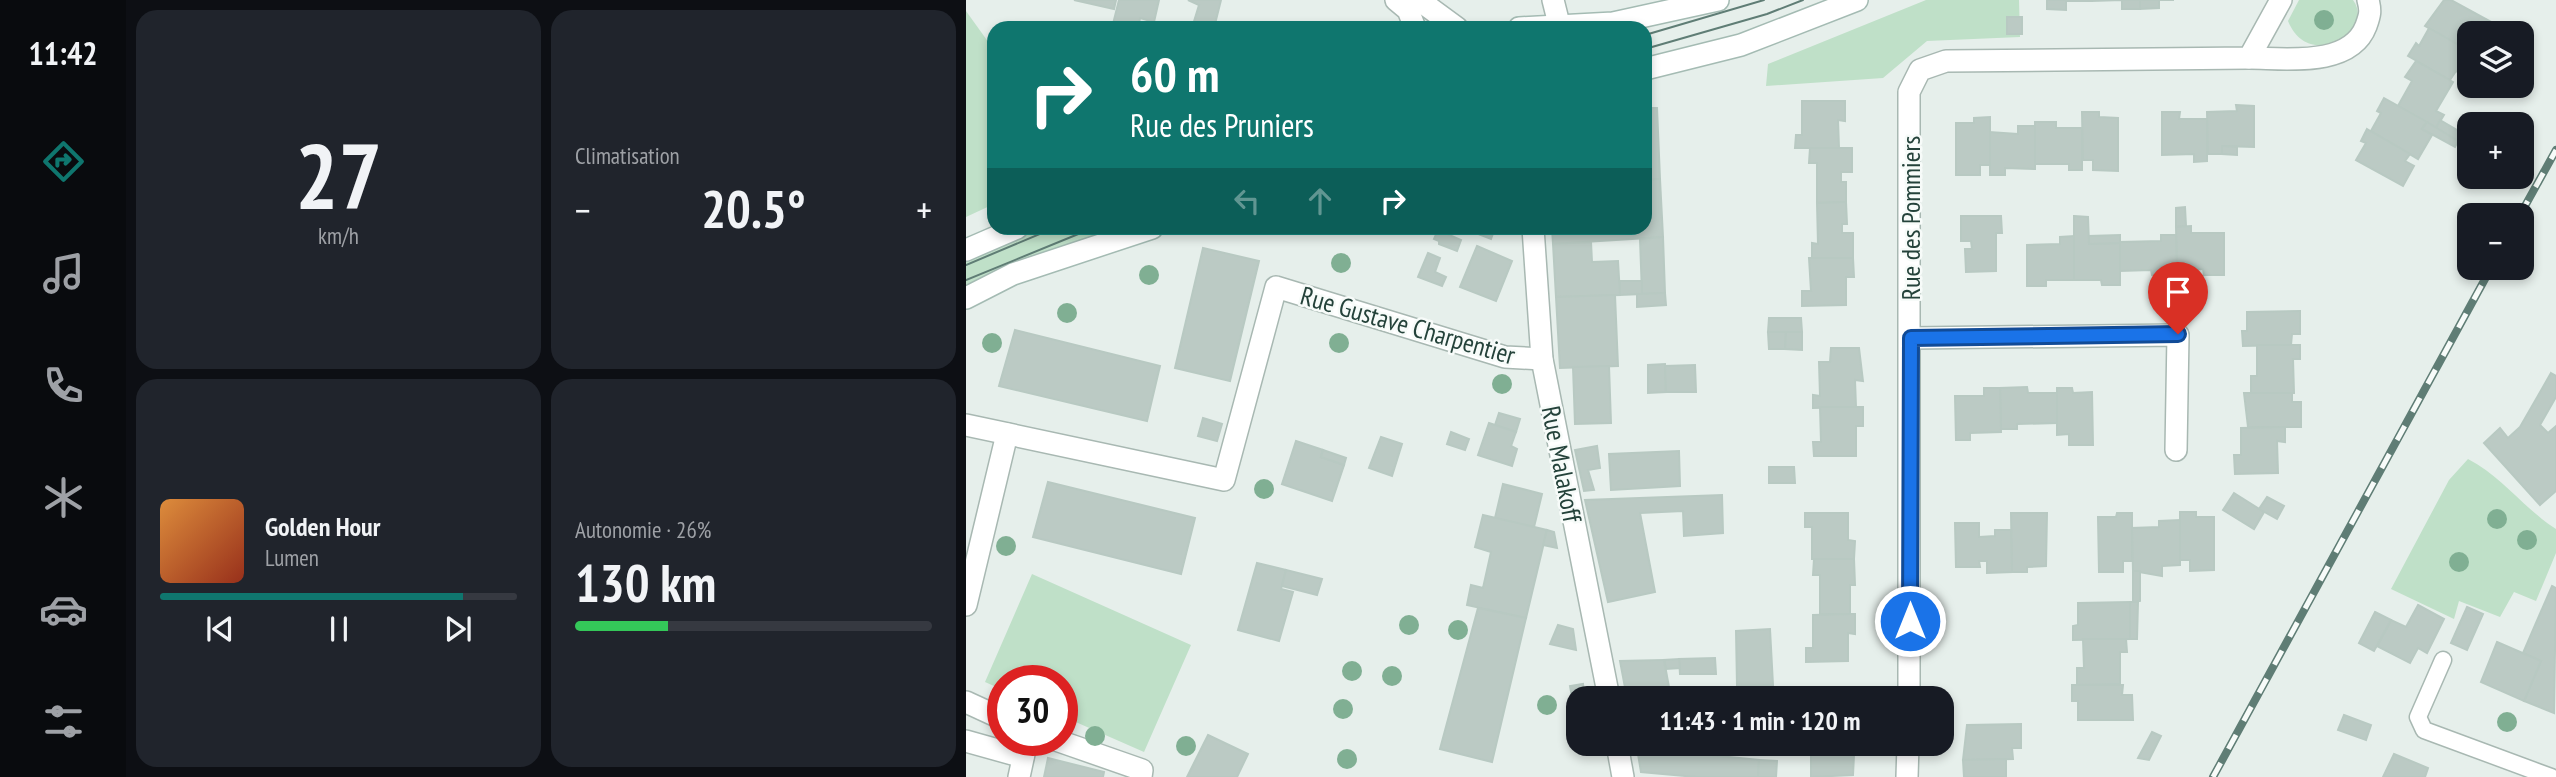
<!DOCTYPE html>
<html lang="fr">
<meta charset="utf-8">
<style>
body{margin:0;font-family:"PT Sans Narrow",sans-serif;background:#20242c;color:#f1f3f6;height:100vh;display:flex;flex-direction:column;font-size:26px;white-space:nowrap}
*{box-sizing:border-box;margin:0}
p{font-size:23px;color:#9ea1a6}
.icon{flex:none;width:38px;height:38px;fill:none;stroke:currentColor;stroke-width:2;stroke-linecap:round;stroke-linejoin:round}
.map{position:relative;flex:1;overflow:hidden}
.details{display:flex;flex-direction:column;gap:10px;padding:10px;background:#0d0f14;width:840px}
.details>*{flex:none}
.top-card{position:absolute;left:21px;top:21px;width:665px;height:214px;border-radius:21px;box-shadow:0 4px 10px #0003;background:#0f766e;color:#fff;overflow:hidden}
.tools{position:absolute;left:1491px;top:21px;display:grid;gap:14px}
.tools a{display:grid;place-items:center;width:77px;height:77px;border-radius:14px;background:#171b24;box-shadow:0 4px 10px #0003;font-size:35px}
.speed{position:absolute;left:21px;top:665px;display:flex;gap:14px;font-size:35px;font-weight:700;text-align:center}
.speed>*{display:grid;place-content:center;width:91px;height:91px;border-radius:50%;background:#171b24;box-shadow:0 4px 10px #0003;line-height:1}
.speed .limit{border:10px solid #d22;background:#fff;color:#111}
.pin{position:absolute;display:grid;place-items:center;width:60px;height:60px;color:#fff;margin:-72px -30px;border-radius:50% 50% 50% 0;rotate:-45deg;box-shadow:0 0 7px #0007}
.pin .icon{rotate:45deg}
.me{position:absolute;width:77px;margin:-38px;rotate:0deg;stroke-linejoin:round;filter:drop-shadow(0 0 5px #0008)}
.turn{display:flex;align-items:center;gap:24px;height:147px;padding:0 28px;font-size:32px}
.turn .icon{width:91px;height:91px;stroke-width:2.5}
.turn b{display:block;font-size:49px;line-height:60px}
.lanes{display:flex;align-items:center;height:66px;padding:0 28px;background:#0003;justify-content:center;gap:35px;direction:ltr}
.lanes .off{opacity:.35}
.big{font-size:52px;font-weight:800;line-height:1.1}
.details .tile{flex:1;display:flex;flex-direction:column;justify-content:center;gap:10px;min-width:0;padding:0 24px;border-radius:21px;background:#20242c}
.details .dial{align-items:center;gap:0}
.dial b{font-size:91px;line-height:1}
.song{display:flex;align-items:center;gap:21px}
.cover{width:84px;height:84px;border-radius:10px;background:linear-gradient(135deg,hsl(30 70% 55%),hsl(10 70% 35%))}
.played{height:7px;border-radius:4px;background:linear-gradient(90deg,#0f766e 85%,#363941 85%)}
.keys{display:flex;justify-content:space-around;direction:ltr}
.heat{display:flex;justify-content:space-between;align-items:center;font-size:38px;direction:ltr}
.charge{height:10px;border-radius:5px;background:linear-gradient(90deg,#34c759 26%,#363941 0)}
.details .tiles{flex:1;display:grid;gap:10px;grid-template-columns:repeat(2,1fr)}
.trip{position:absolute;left:600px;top:686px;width:388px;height:70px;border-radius:21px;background:#171b24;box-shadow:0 4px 10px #0003;font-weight:800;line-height:70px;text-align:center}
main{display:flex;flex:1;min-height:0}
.tabs{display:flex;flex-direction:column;width:126px;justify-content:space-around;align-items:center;background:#090b0e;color:#9ea1a6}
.tabs .icon{width:49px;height:49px}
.tabs .current{color:#0f766e}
.tabs b{font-size:32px;color:#f1f3f6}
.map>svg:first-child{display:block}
</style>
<main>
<nav class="tabs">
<b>11:42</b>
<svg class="icon current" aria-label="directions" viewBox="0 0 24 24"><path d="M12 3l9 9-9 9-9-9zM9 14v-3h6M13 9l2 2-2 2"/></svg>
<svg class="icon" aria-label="music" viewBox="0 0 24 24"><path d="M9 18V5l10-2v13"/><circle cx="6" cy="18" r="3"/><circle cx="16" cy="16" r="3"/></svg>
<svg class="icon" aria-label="phone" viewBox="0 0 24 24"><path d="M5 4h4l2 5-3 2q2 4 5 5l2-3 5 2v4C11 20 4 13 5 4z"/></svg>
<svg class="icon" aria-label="climate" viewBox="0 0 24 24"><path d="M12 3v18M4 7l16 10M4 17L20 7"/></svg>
<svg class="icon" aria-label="car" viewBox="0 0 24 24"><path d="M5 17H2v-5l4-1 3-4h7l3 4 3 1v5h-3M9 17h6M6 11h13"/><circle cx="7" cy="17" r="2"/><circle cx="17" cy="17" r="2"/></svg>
<svg class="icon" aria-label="filters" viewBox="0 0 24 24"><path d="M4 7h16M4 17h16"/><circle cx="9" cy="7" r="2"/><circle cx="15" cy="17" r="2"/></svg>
</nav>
<section class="details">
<div class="tiles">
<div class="tile dial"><b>27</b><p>km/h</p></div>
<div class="tile"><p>Climatisation</p>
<div class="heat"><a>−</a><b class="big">20.5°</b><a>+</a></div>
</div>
<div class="tile">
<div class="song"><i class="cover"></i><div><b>Golden Hour</b><p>Lumen</p></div></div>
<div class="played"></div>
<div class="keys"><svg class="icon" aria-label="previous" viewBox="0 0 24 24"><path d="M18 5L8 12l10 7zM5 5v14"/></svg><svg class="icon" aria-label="pause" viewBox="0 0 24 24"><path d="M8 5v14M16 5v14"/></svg><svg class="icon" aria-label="next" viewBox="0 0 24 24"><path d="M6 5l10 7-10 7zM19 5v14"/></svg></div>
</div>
<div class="tile"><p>Autonomie · 26%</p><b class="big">130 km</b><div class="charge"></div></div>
</div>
</section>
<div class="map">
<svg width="1590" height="777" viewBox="0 0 1590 777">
<rect width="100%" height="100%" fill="#e6efeb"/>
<g fill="#bfe0c8">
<path d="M960,0H1053L1054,37L961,41L917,78L800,86L802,64Z"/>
<path d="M1333,0H1387C1410,30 1343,73 1322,21Z"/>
<path d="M0,11L28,50V204L0,217Z"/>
<path d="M68,228H169L0,289V259Z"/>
<path d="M1502,459C1537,477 1557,508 1590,529V553L1570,601L1548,592L1534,617L1493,601L1488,619L1425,589L1483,480Z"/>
<path d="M66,574L225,645L178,752L96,716V681H37V690L19,682Z"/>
</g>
<g fill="#bbcac4" stroke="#b8c9c2" stroke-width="2">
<path d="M108,0H150L148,9Z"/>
<path d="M153,0H193L188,22L174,18L172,28H146Z"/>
<path d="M255,0L248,28H226L233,5L222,0Z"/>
<path d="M1081,0H1126V1H1100V10L1081,9Z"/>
<path d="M1156,0L1126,1V0H1174V9H1156Z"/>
<path d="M1174,0H1208H1193V8L1174,9Z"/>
<path d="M1478,0H1485L1527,23L1522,33H1503L1501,50L1459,26Z"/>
<rect x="1041" y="17" width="15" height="17"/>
<path d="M1463,28L1503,51V67L1499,75L1490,71L1484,80L1442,56L1450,43L1453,46Z"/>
<path d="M1450,61L1487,82L1470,111L1478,115L1470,128L1432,106L1446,81L1439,77Z"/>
<path d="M1418,98L1461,122L1456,129L1466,135L1452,159L1405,131L1415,113L1411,111Z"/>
<path d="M836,101H879V121L872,120L873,148H829L830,135H836Z"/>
<path d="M1270,105L1288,106V147L1256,146V154H1242L1241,112L1271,111Z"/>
<path d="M679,108H691L694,179L679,180Z"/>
<path d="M1116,112H1133V117L1152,118V171L1127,170V160H1117Z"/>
<path d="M1196,112H1214L1213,119H1241V161L1228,162V154L1196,155Z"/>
<path d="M1024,117V165H1014V175H990V123H1008V118Z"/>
<path d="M1474,120L1496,133L1492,141L1470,128Z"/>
<path d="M1069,122H1090V128H1116V170H1103V164H1069Z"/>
<path d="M1461,122L1492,141L1489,147L1456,129Z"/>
<path d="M1052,126H1069V169L1039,168V175H1024V132L1052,134Z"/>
<path d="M1401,129L1444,154L1439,161L1448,166L1437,186L1390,160L1400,143L1395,141Z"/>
<path d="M1256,146L1271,147V155L1256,154Z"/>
<path d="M844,148H886V172H875V182H880V202L851,203V163H843Z"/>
<path d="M694,179L697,237L587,244L586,228H679V180Z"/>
<path d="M880,202L881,224H876V233H887V258H846V243L852,244L851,203Z"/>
<path d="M1219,207L1220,226L1210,227V208Z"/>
<path d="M995,216H1035L1036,233H1030V271L1000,272L999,249H1006L1005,241H995Z"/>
<path d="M1108,216L1122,217L1123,244L1154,243V285H1136L1135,280H1108Z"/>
<path d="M1225,226V233H1258V275H1238L1237,269L1211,270L1210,227Z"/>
<path d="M497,228H529L525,239Z"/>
<path d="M472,230L495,240L491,251L473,244V241L468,239Z"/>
<path d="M1154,235V243L1123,244V236Z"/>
<path d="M1195,235H1210L1211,274L1186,275L1185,270L1154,271V242L1195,241Z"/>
<path d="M1108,236V280H1080V286H1061V245L1094,244V237Z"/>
<path d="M697,237L699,293L676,294L674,239Z"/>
<path d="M625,242L626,262L652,261L654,295L590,297L587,244Z"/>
<path d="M511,246L546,261L530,301L494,287Z"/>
<path d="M237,248L293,261L264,381L209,368Z"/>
<path d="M462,253L474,258L469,272L480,277L476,286L452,277Z"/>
<path d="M843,258H887L888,277H880V305L836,306V291H845Z"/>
<path d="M654,281H676V294L654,295Z"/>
<path d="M699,293L700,305L671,307V294Z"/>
<path d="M649,295L652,366L594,368L590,297Z"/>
<path d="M1334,311V334H1326L1325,345L1277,346L1276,331H1281V312Z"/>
<path d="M803,318H835L836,332H802Z"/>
<path d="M49,330L194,366L181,421L33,386Z"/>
<path d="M802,332H820L819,349H803Z"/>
<path d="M820,332H836V350L819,349Z"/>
<path d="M1291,345H1334V359H1327L1328,393H1285V376H1291Z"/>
<path d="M865,348H893L897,381L889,380L890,407L847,408V395L854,396L853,362H864Z"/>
<path d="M699,364L700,392L682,393V365Z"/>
<path d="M729,365L730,392H700L699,366Z"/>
<path d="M643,366L645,423L609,424L607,367Z"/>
<path d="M1585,373L1590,376V397L1574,425L1582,433L1590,426V491L1574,505L1518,443L1534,428L1542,438L1554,427Z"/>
<path d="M1061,387L1062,393H1091V423L1051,424V429H1035L1034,388Z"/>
<path d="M1018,388H1034L1035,432L1004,433V440H990L989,396H1018Z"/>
<path d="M1091,388H1106L1107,393L1126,392L1127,445H1103V434L1091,435Z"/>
<path d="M1278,393H1326V402H1335V427H1282Z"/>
<path d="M854,407H897V426H890V456H848L847,442H855Z"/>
<path d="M533,413L554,419L550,432L529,425Z"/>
<path d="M237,418L256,424L251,441L232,436Z"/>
<path d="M523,423L550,432L545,446L551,449L546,466L512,455Z"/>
<path d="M1319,427V442L1311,441L1312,473L1269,474L1268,455H1275V428Z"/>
<path d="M485,432L503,439L499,450L481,444Z"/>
<path d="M415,437L436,444L426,476L403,468Z"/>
<path d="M330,441L357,450L355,457L378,465L366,501L316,484Z"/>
<path d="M631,446L634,468L622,470L628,490L618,491L609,450Z"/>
<path d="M357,450L380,458L378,465L355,457Z"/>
<path d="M713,451L714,486L645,490L643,454Z"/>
<path d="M803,467H828L829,483H803Z"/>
<path d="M82,482L229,518L215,574L67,537Z"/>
<path d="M537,484L576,494L568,527L529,518Z"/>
<path d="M1268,493L1298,512L1288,529L1257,510Z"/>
<path d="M756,495L757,533L718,536L717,511L674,513L689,592L642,602L619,500Z"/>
<path d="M1301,497L1318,506L1311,519L1293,509Z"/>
<path d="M1214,512H1230V517H1248V570L1224,571V560H1214Z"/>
<path d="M839,513H882V540L889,541L888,559H846V527H839Z"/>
<path d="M1045,513H1081L1080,566L1061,567V572H1046Z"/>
<path d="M1151,513H1166V561H1157V572H1133L1132,517H1150Z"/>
<path d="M517,515L581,530L560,618L501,605L505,585L517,588L525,552L509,547Z"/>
<path d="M1214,520V565L1196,566V576L1167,571L1166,528L1193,527V521Z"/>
<path d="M989,523H1013V537L1029,536V530H1045L1046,572L1021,573V561H1013L1014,567H990Z"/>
<path d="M581,530L588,532L591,548L577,545Z"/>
<path d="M848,559H888L889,585H884V614H854V575H847Z"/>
<path d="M291,563L320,570L315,589L327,592L313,641L272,630Z"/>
<path d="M320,570L356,579L351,595L316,586Z"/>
<path d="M1167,571H1174V601L1167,602Z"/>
<path d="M1586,586L1590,588L1588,713L1558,701L1575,661L1557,653Z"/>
<path d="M1164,602H1172L1171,639H1164Z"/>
<path d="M1164,602V639L1107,640V626L1112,625V603Z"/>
<path d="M1452,605L1478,619L1461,653L1452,648L1444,663L1411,646L1425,620L1440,627Z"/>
<path d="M1501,607L1517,614L1501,650L1485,643Z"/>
<path d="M512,608L560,618L526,762L474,749Z"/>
<path d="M1409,612L1425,620L1408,651L1393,643Z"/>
<path d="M884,614H889V634L882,633V661L840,662V648H847V615Z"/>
<path d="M592,625L607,629L610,650L584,644Z"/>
<path d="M804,629L807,685L771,686L770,631Z"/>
<path d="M1117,639H1160L1161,652H1154V684L1111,685V668H1118Z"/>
<path d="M1531,642L1575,661L1558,701L1515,682Z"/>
<path d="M749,658L750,674H714L713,659Z"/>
<path d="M713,659L714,668L700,669L698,660Z"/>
<path d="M698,660L705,698H661L654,661Z"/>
<path d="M617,684L619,698H612V730L604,686Z"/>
<path d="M1106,685H1157L1156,695H1166L1167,720H1112V701H1106Z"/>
<path d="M1378,715L1405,725L1400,740L1372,730Z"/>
<path d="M1055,724V748H1046L1047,759L997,760L1001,725Z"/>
<path d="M1186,732L1195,736L1183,760L1172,758Z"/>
<path d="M242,735L282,754L271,777H221Z"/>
<path d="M859,744H888V755H860Z"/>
<path d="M671,748L793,760L792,777H730L675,772Z"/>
<path d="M1428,754L1462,768L1459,777H1417Z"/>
<path d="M845,755H888L887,775L845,777Z"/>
<path d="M82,758L138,772L137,777H78Z"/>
<path d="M1040,759V777H998L997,760Z"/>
<path d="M793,760L811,761L810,777H792Z"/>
</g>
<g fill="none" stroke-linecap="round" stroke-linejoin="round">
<defs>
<path id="service" d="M1477,660L1452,717L1458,730L1585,777"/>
<g id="minor">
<path d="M430,0L442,10L449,28"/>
<path d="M453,0L491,28"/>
<path d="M587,0L594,28"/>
<path d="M1283,58C1318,58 1384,68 1400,26C1404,15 1405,11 1402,0"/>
<path d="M567,228L576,359L643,698"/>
<path d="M945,338L1212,335L1210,450"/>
<path d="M0,425L258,480L310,287L539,357L576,359"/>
<path d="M0,605L41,434"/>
<path d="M943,698V92L954,70L980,61L1283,58L1315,0"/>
<path d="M0,702L37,719"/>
<path d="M90,740L176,770L175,777"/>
<path d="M0,741L57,757"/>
<path d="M651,744L657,777"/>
<path d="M53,777L61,740"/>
<path d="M941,777L942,744"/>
</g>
<g id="secondary">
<path d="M553,28L647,23L752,0"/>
<path d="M679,69L775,45L891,0"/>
<path d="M0,250L51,228"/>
<path d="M0,298L47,274L186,228"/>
</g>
</defs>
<use href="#service" stroke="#a8b8b2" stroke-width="19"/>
<use href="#minor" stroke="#a8b8b2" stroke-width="24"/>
<use href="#secondary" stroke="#a4bbb3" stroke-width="24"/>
<use href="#service" stroke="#fff" stroke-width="16"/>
<use href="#minor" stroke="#fff" stroke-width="21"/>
<use href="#secondary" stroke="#fff" stroke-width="21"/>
<g stroke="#5f7d75" stroke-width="2">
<path d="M679,35L798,0"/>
<path d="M679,49L801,14L837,0"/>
<path d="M0,265L88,228"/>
<path d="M0,280L127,228"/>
</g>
<defs>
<g id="rail">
<path d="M1554,215L1590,150"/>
<path d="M1247,777L1525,268"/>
</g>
</defs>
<use href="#rail" stroke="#5f7d75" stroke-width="8"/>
<use href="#rail" stroke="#f7fbf9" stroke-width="5" stroke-dasharray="16" stroke-linecap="butt"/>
</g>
<g fill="#80af93">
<circle cx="1358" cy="20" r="10"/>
<circle cx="375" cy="263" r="10"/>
<circle cx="183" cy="275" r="10"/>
<circle cx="101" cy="313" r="10"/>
<circle cx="26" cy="343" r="10"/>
<circle cx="373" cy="343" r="10"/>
<circle cx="536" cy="384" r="10"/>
<circle cx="298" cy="489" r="10"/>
<circle cx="1531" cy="519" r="10"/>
<circle cx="1561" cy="540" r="10"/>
<circle cx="40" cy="546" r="10"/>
<circle cx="1493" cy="562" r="10"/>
<circle cx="443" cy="625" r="10"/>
<circle cx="492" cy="630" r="10"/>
<circle cx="386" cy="671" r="10"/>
<circle cx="426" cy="676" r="10"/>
<circle cx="581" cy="705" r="10"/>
<circle cx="377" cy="709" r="10"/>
<circle cx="1541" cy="722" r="10"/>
<circle cx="129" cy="736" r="10"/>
<circle cx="220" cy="746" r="10"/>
<circle cx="381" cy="759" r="10"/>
</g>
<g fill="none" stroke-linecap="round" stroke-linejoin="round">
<defs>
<path id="route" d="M944,621L945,338L1212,334"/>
</defs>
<use href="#route" stroke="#114b97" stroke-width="18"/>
<use href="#route" stroke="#1a73e8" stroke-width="12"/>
</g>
<g text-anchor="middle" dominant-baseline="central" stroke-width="5" stroke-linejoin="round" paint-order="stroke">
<g font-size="26" fill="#24423a" stroke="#f7fbf9">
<text transform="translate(944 218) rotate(-90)">Rue des Pommiers</text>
<text transform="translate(442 325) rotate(16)">Rue Gustave Charpentier</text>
<text transform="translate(596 464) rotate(79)">Rue Malakoff</text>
</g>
</g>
</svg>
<div class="tools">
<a><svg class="icon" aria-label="layers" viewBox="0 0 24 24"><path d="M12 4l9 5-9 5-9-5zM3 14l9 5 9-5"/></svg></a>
<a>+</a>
<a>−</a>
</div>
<div class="speed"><div class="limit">30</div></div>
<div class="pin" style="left:1212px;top:334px;background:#d93025"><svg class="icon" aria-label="arrive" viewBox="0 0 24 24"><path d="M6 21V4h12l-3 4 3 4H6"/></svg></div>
<svg class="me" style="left:944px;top:621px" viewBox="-20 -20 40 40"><circle r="17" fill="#1a73e8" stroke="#fff" stroke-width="3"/><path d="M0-11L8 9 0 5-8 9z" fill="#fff"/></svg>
<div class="trip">11:43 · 1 min · 120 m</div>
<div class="top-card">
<div class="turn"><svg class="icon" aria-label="right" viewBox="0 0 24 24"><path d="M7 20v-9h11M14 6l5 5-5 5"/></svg><div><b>60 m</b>Rue des Pruniers</div></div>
<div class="lanes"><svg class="icon off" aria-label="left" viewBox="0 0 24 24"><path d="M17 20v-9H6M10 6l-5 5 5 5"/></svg><svg class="icon off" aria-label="ahead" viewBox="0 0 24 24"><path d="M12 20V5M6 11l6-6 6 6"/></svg><svg class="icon" aria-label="right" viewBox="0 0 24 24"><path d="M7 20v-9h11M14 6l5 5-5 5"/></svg></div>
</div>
</div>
</main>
